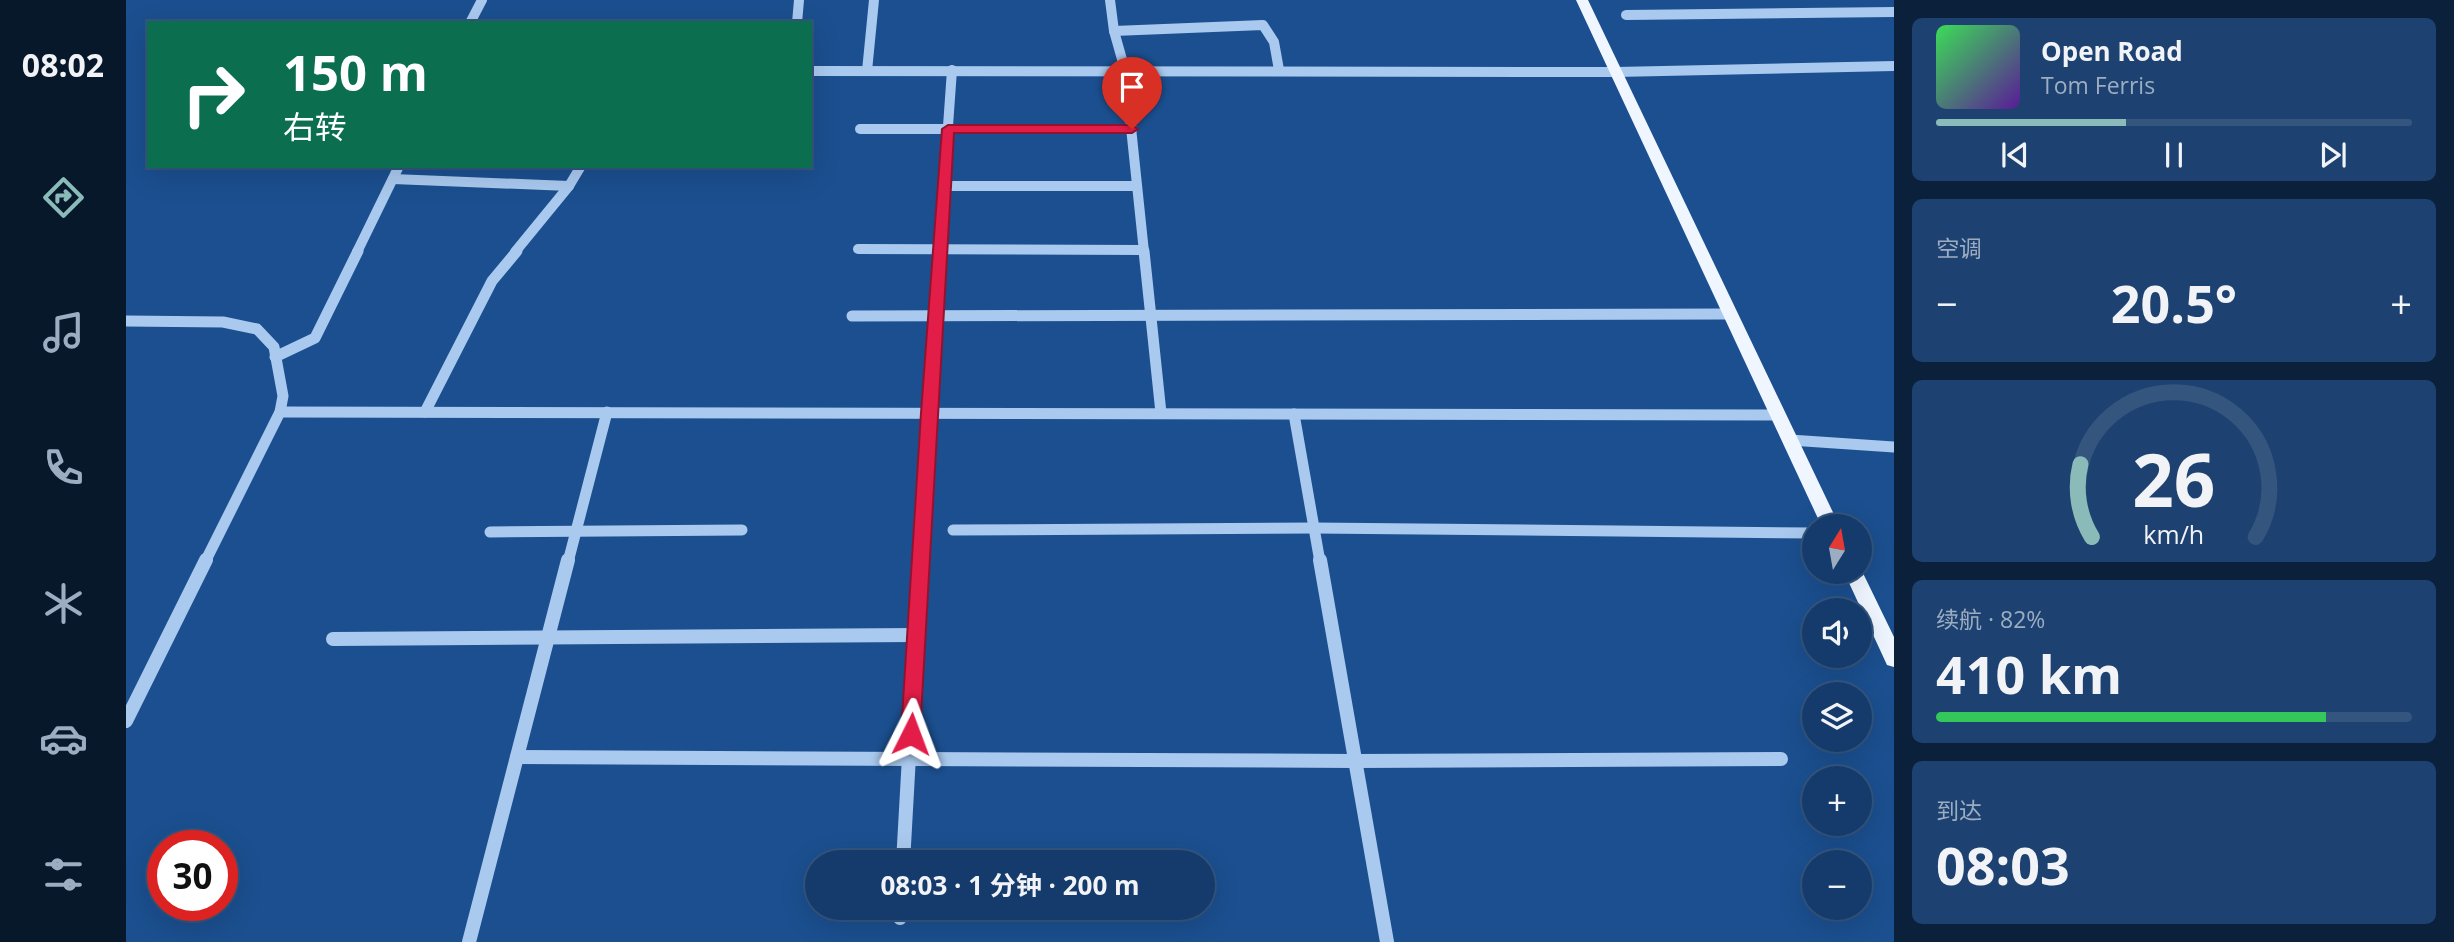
<!DOCTYPE html>
<html lang="zh">
<meta charset="utf-8">
<style>
body{margin:0;font-family:"Open Sans","Noto Sans SC",sans-serif;background:#1d4271;color:#f1f3f6;height:100vh;display:flex;flex-direction:column;font-size:26px;white-space:nowrap}
*{box-sizing:border-box;margin:0}
p{font-size:23px;color:#9dadc1}
.icon{flex:none;width:38px;height:38px;fill:none;stroke:currentColor;stroke-width:2;stroke-linecap:round;stroke-linejoin:round}
.map{position:relative;flex:1;overflow:hidden}
.details{display:flex;flex-direction:column;gap:18px;padding:18px;background:#0b203b;width:560px}
.details>*{flex:none}
.hud{position:absolute;left:21px;top:21px;width:665px;height:147px;border-radius:0px;box-shadow:0 7px 28px #0002,0 0 0 2px #33557e;background:#0b6e4f;color:#fff;overflow:hidden}
.needle{width:46px;rotate:11deg}
.controls{position:absolute;left:1676px;top:514px;display:grid;gap:14px}
.controls a{display:grid;place-items:center;width:70px;height:70px;border-radius:50%;background:#143b6b;box-shadow:0 7px 28px #0002,0 0 0 2px #33557e;font-size:35px}
.speed{position:absolute;left:21px;top:830px;display:flex;gap:14px;font-size:35px;font-weight:700;text-align:center}
.speed>*{display:grid;place-content:center;width:91px;height:91px;border-radius:50%;background:#143b6b;box-shadow:0 7px 28px #0002,0 0 0 2px #33557e;line-height:1}
.speed .limit{border:10px solid #d22;background:#fff;color:#111}
.pin{position:absolute;display:grid;place-items:center;width:60px;height:60px;color:#fff;margin:-72px -30px;border-radius:50% 50% 50% 0;rotate:-45deg;box-shadow:0 0 7px #0007}
.pin .icon{rotate:45deg}
.me{position:absolute;width:77px;margin:-38px;rotate:3deg;stroke-linejoin:round;filter:drop-shadow(0 0 5px #0008)}
.turn{display:flex;align-items:center;gap:24px;height:147px;padding:0 21px;font-size:32px}
.turn .icon{width:91px;height:91px;stroke-width:2.5}
.turn b{display:block;font-size:49px;line-height:60px}
.big{font-size:52px;font-weight:700;line-height:1.1}
.details .tile{flex:1;display:flex;flex-direction:column;justify-content:center;gap:10px;min-width:0;padding:0 24px;border-radius:10px;background:#1d4271}
.details .dial{align-items:center;gap:0}
.dial svg{height:182px;overflow:visible;fill:none;stroke:#33557e;stroke-width:7;stroke-linecap:round;text-anchor:middle}
.dial text{fill:#f1f3f6;stroke:none}
.song{display:flex;align-items:center;gap:21px}
.cover{width:84px;height:84px;border-radius:10px;background:linear-gradient(135deg,hsl(130 70% 55%),hsl(270 70% 35%))}
.played{height:7px;border-radius:4px;background:linear-gradient(90deg,#8bbbb9 40%,#33557e 40%)}
.keys{display:flex;justify-content:space-around;direction:ltr}
.heat{display:flex;justify-content:space-between;align-items:center;font-size:38px;direction:ltr}
.charge{height:10px;border-radius:5px;background:linear-gradient(90deg,#34c759 82%,#33557e 0)}
.trip{position:absolute;left:679px;top:850px;width:410px;height:70px;border-radius:35px;background:#143b6b;box-shadow:0 7px 28px #0002,0 0 0 2px #33557e;font-weight:700;line-height:70px;text-align:center}
main{display:flex;flex:1;min-height:0}
.tab-bar{display:flex;flex-direction:column;width:126px;justify-content:space-around;align-items:center;background:#08182b;color:#9dadc1}
.tab-bar .icon{width:49px;height:49px}
.tab-bar .selected{color:#8bbbb9}
.tab-bar b{font-size:32px;color:#f1f3f6}
.map>svg:first-child{display:block}
</style>
<main>
<nav class="tab-bar">
<b>08:02</b>
<svg class="icon selected" aria-label="directions" viewBox="0 0 24 24"><path d="M12 3l9 9-9 9-9-9zM9 14v-3h6M13 9l2 2-2 2"/></svg>
<svg class="icon" aria-label="music" viewBox="0 0 24 24"><path d="M9 18V5l10-2v13"/><circle cx="6" cy="18" r="3"/><circle cx="16" cy="16" r="3"/></svg>
<svg class="icon" aria-label="phone" viewBox="0 0 24 24"><path d="M5 4h4l2 5-3 2q2 4 5 5l2-3 5 2v4C11 20 4 13 5 4z"/></svg>
<svg class="icon" aria-label="climate" viewBox="0 0 24 24"><path d="M12 3v18M4 7l16 10M4 17L20 7"/></svg>
<svg class="icon" aria-label="car" viewBox="0 0 24 24"><path d="M5 17H2v-5l4-1 3-4h7l3 4 3 1v5h-3M9 17h6M6 11h13"/><circle cx="7" cy="17" r="2"/><circle cx="17" cy="17" r="2"/></svg>
<svg class="icon" aria-label="filters" viewBox="0 0 24 24"><path d="M4 7h16M4 17h16"/><circle cx="9" cy="7" r="2"/><circle cx="15" cy="17" r="2"/></svg>
</nav>
<div class="map">
<svg width="1768" height="942" viewBox="0 0 1768 942">
<rect width="100%" height="100%" fill="#1b4f8f"/>
<g fill="none" stroke-linecap="round" stroke-linejoin="round">
<g stroke="#a9c9ee" stroke-width="10">
<path d="M984,0L988,31L999,70L1018,252"/>
<path d="M1500,15L1768,12"/>
<path d="M344,23L356,0"/>
<path d="M671,23L673,0"/>
<path d="M988,31L1137,25L1148,42L1153,70"/>
<path d="M684,71L1490,72L1768,66"/>
<path d="M741,71L748,0"/>
<path d="M734,129H1006"/>
<path d="M267,179L443,186"/>
<path d="M818,186H1011"/>
<path d="M732,249L1018,250"/>
<path d="M231,252L273,166"/>
<path d="M389,252L443,186L455,166"/>
<path d="M813,252L826,70"/>
</g>
<g stroke="#a9c9ee" stroke-width="11">
<path d="M1018,251L1035,413"/>
<path d="M726,316L1605,314"/>
<path d="M0,321L97,322L131,329L148,347L157,396L154,412L79,562"/>
<path d="M149,357L189,338L232,251"/>
<path d="M154,412L1652,415"/>
<path d="M299,412L366,281L391,251"/>
<path d="M1168,414L1194,562"/>
<path d="M1664,440L1768,447"/>
<path d="M827,530L1188,528L1689,533"/>
<path d="M364,532L616,530"/>
<path d="M442,562L481,412"/>
<path d="M794,562L813,251"/>
</g>
<g stroke="#a9c9ee" stroke-width="14">
<path d="M1194,560L1261,942"/>
<path d="M207,639L790,635"/>
<path d="M0,721L80,560"/>
<path d="M391,757L1229,761L1655,759"/>
<path d="M777,863L794,560"/>
<path d="M774,918L775,908"/>
<path d="M343,942L442,560"/>
</g>
<g fill="#f0f6ff" fill-rule="evenodd">
<path d="M1450,0H1462L1714,527H1696Z"/>
<path d="M1734,567L1768,637V667L1761,665L1718,572H1734Z"/>
</g>
</g>
<path fill="#e11d48" stroke="#92132f" stroke-width="2" d="M822,125H1006L1012,129L1006,133H828L794,734L791,740L785,743L778,740L775,734L795,413L816,129Z"/>
</svg>
<div class="controls">
<a><svg class="needle" viewBox="-14 -14 28 28"><path d="M0-13l5 13h-10z" fill="#e53935"/><path d="M0 13l5-13h-10z" fill="#9dadc1"/></svg></a>
<a><svg class="icon" aria-label="sound" viewBox="0 0 24 24"><path d="M4 9h4l5-4v14l-5-4H4zM17 9q2 3 0 6"/></svg></a>
<a><svg class="icon" aria-label="layers" viewBox="0 0 24 24"><path d="M12 4l9 5-9 5-9-5zM3 14l9 5 9-5"/></svg></a>
<a>+</a>
<a>−</a>
</div>
<div class="speed"><div class="limit">30</div></div>
<div class="pin" style="left:1006px;top:129px;background:#d93025"><svg class="icon" aria-label="arrive" viewBox="0 0 24 24"><path d="M6 21V4h12l-3 4 3 4H6"/></svg></div>
<svg class="me" style="left:785px;top:734px" viewBox="-20 -20 40 40"><path d="M0-17L14 15 0 8-14 15z" fill="#e11d48" stroke="#fff" stroke-width="4"/></svg>
<div class="trip">08:03 · 1 分钟 · 200 m</div>
<div class="hud">
<div class="turn"><svg class="icon" aria-label="right" viewBox="0 0 24 24"><path d="M7 20v-9h11M14 6l5 5-5 5"/></svg><div><b>150 m</b>右转</div></div>
</div>
</div>
<section class="details">
<div class="tile">
<div class="song"><i class="cover"></i><div><b>Open Road</b><p>Tom Ferris</p></div></div>
<div class="played"></div>
<div class="keys"><svg class="icon" aria-label="previous" viewBox="0 0 24 24"><path d="M18 5L8 12l10 7zM5 5v14"/></svg><svg class="icon" aria-label="pause" viewBox="0 0 24 24"><path d="M8 5v14M16 5v14"/></svg><svg class="icon" aria-label="next" viewBox="0 0 24 24"><path d="M6 5l10 7-10 7zM19 5v14"/></svg></div>
</div>
<div class="tile"><p>空调</p>
<div class="heat"><a>−</a><b class="big">20.5°</b><a>+</a></div>
</div>
<div class="tile dial"><svg viewBox="0 0 100 80">
<path d="M14 69A42 42 0 1 1 86 69"/>
<path d="M14 69A42 42 0 0 1 9 37" stroke="#8bbbb9"/>
<text x="50" y="56" font-size="32" font-weight="700">26</text>
<text x="50" y="72" font-size="11">km/h</text>
</svg></div>
<div class="tile"><p>续航 · 82%</p><b class="big">410 km</b><div class="charge"></div></div>
<div class="tile"><p>到达</p><b class="big">08:03</b></div>
</section>
</main>
